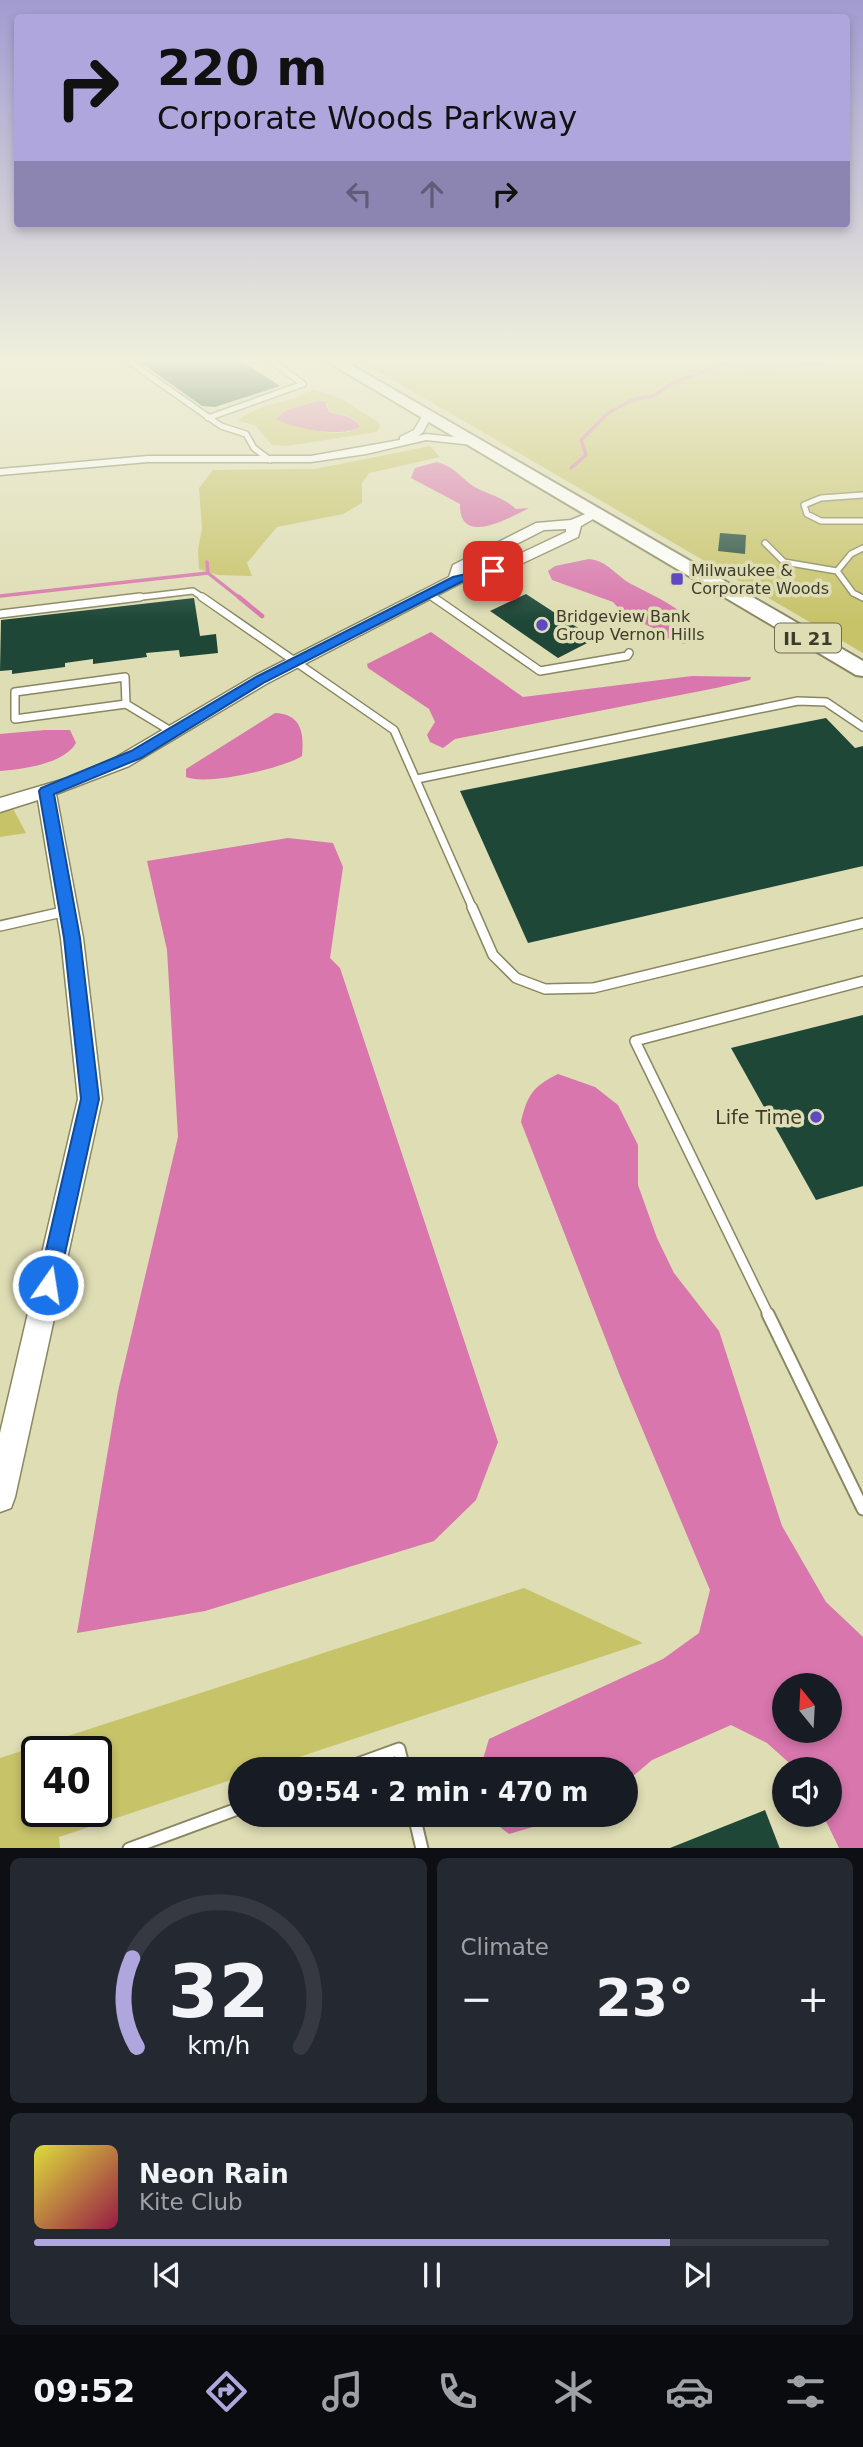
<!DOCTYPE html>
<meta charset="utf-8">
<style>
body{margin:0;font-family:"DejaVu Sans",sans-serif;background:#242831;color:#f1f3f6;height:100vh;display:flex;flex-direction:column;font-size:26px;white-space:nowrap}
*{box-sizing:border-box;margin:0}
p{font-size:23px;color:#9ea1a6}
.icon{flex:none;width:38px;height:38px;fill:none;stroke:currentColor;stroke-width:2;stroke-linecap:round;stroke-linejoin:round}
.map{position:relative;height:1848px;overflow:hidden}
.sheet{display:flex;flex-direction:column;gap:10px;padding:10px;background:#0d0f14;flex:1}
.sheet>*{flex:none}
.banner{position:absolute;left:14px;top:14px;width:836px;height:214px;border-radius:7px;box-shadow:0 4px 10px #0003;background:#afa6de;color:#111;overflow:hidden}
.needle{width:46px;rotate:342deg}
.tools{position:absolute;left:772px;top:1673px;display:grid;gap:14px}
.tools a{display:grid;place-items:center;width:70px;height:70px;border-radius:50%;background:#171b24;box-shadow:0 4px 10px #0003;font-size:35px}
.speed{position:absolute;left:21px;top:1736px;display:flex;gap:14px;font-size:35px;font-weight:700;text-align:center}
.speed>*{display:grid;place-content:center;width:91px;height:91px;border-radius:50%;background:#171b24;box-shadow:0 4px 10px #0003;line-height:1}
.speed .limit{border:4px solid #111;border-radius:10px;background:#fff;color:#111}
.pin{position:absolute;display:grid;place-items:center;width:60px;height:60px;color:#fff;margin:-30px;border-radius:14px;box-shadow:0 4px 10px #0006}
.me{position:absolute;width:77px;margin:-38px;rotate:13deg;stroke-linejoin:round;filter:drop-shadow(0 0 5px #0008)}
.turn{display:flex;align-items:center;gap:24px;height:147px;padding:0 28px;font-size:32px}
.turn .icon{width:91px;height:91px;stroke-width:2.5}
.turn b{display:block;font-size:49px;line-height:60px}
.lanes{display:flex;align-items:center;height:66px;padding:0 28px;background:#0003;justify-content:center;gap:35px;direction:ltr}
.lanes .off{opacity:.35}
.big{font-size:52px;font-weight:600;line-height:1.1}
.sheet .widget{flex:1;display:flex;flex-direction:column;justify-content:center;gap:10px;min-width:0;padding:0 24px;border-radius:10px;background:#242831}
.sheet .dial{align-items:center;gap:0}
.dial svg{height:182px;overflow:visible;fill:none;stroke:#363941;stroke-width:7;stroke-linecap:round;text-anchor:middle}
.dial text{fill:#f1f3f6;stroke:none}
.song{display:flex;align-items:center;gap:21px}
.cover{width:84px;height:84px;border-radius:10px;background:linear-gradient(135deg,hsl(60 70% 55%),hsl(340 70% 35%))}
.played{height:7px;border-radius:4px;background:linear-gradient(90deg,#afa6de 80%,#363941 80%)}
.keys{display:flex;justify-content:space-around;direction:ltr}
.heat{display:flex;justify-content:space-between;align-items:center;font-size:38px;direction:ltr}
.sheet .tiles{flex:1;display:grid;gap:10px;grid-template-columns:1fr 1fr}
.widget:last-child{grid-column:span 2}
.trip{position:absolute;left:228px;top:1757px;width:410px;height:70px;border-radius:35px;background:#171b24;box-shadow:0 4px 10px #0003;font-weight:600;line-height:70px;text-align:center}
.menu{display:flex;height:112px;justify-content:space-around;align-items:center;background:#090b0e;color:#9ea1a6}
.menu .icon{width:49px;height:49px}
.menu .current{color:#afa6de}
.menu b{font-size:32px;color:#f1f3f6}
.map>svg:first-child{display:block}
</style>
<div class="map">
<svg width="863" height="1849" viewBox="0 0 863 1849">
<rect width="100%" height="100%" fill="#deddb4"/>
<g fill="#c7c369" fill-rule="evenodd">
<path d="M362,362H863V653Z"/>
<path d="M312,389L340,398L378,422L380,426L377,432L287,446L272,445L255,425L238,421C257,402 291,405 312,389ZM317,401L328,404L329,412C342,415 353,414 360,427C337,441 306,427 282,422L287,410Z"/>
<path d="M430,446L440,457L369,473L362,483V503L343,514L277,527L247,563L252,576L218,575L199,569L198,550L202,528L199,488L213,470L315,469Z"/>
<path d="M11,805L26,833L0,837V808Z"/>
<path d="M524,1588L643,1643L263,1769H240V1777L59,1837L60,1848H0V1758ZM37,1752H96V1811H37Z"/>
</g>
<g fill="#d876ad" fill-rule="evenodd">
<path d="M707,362H843C816,367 730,374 707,362Z"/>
<path d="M317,401H325L329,412C342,416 353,415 360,427C341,438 295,429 276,419L287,410Z"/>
<path d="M437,462C452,466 458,474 470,484C484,494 503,496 516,509L529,508C511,517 459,548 460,504L411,478L415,468Z"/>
<path d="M589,559C608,561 615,575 631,584C651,595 694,611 698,637L684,644L667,638L653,628L624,614L613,602L552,580L548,571L555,566Z"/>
<path d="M431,632L523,697L692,676L751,677L750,680L716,688L455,739L443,748L430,742L427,735L435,722L429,709L368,668L367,664Z"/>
<path d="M275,713C302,714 304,734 302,756C284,768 206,786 186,777V769Z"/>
<path d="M45,730H70L76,743C64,764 23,769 0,771V734Z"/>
<path d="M288,838L333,843L343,867L330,958L340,968L498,1442L476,1500L434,1541L205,1611L77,1633L118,1391L178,1137L167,950L147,861Z"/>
<path d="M558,1074L595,1087L618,1105L638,1145V1185L657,1238L674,1273L719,1331L782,1526L826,1602L863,1637V1848H839L823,1815H830V1769H796L767,1743L731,1725L652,1760L625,1783V1769H480L489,1739L663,1659L699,1633L710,1590L620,1376L521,1122C527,1096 533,1086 558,1074ZM784,1685H830V1731H784Z"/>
<path d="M484,1815H574L509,1834Z"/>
</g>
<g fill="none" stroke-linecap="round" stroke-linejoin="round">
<g stroke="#d876ad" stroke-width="3.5">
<path d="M571,468L586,455L581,440L608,413L632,400L653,396L673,383L730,362"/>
<path d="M207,562L208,573L241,599"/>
<path d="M0,596L208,573"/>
</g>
<path stroke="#d876ad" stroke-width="4.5" d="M239,597L262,616"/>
</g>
<g fill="#1e4738">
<path d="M140,362H243L280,386L215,407L202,406Z"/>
<path d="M720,533L746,535L745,554L718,551Z"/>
<path d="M526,594L595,639L558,658L490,611Z"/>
<path d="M194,598L200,636L216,634L218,653L180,657L179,650L146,653L147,657L93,664V659L65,663V667L12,674V670L0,671L1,620Z"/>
<path d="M826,718L855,748L863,746V866L528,943L460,791Z"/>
<path d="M863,1015V1186L816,1200L731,1048Z"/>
<path d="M765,1810L780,1849H670V1848Z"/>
</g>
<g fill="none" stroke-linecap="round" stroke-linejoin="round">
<defs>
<g id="service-far3">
<path d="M130,362L221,426L246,434L254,448L270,460"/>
<path d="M208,418L303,384L273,362"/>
<path d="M863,495L821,498L804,505L807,514L821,521H863"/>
<path d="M765,543L784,562L837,571L853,593L863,598"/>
<path d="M837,571L851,554L863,548"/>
<path d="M428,594L435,599"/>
<path d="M125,599L193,591L205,599"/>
</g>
<g id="service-far2">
<path d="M202,597L394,730L473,909"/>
<path d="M433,597L540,671L627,656L629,653"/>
<path d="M0,614L140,597"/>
<path d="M125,677L126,704L15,719V692Z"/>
<path d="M126,704L174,733"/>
<path d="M417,779L798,701L826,702L863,727"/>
</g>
<g id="service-far1">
<path d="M472,907L493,955L516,978L545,989L593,988L863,923"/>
<path d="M0,926L67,911"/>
<path d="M769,1316L635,1041L863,981"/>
</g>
<g id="service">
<path d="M768,1314L863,1509"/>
<path d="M344,1769L399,1749L404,1769"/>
<path d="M414,1815L422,1849"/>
<path d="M129,1849L240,1808"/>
</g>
<path id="minor" d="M427,412L432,415L423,432L418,436L426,434L473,439L478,442L473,445L426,440L366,454L311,462H148L0,475V469L148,456H311L400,440V437L414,430L424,413Z"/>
<path id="tertiary" d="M595,510L602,514L581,526L578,537L508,570L461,583L266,684L129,766L56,794L83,938L102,1099L15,1497L11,1508L0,1512V1433L78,1099L61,938L38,800L0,812V798L68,778L115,758L254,676L449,577L453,565L536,523L571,520ZM566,529V532L511,558L465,573V570L544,530Z"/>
<path id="primary" d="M328,362H346L863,661V676L856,675Z"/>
</defs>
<use href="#service-far3" stroke="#888761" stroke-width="8"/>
<use href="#service-far2" stroke="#888761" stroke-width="10"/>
<use href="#service-far1" stroke="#888761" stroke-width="12"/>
<use href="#service" stroke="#888761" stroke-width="15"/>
<use href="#minor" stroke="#888761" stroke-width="3"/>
<use href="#tertiary" stroke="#888761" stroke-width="3"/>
<use href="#primary" stroke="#888761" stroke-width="4"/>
<use href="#service-far3" stroke="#fff" stroke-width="5"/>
<use href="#service-far2" stroke="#fff" stroke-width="7"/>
<use href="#service-far1" stroke="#fff" stroke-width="9"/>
<use href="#service" stroke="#fff" stroke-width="11"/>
<use href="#minor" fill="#fff" fill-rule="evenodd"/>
<use href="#tertiary" fill="#fff" fill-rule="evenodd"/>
<use href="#primary" fill="#fff" fill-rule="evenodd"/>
</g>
<linearGradient id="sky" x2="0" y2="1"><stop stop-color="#a19bd0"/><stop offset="0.58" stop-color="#f0f0dd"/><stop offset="1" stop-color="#f0f0dd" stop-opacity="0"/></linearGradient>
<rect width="863" height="621" fill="url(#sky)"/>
<path fill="#1a73e8" stroke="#114b97" stroke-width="2" d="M493,568L498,571L497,573L461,582L265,682L141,758L54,794L80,938L99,1099L58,1285L55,1292L48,1294L41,1292L38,1285L81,1099L64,938L39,791L41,788L131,751L256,677L453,577Z"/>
<g fill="#5f49c1" stroke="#deddb4" stroke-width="2.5">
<rect x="670" y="572" width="14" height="14" rx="3.5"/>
<circle cx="542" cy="625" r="7"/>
<circle cx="816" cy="1117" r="7"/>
</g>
<g text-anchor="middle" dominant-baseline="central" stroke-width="7" stroke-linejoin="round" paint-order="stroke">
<g font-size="16" fill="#3d3c2c" stroke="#deddb4" text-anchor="start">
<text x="691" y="570">Milwaukee &amp;<tspan x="691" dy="18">Corporate Woods</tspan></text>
<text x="556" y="616">Bridgeview Bank<tspan x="556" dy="18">Group Vernon Hills</tspan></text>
</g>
<rect fill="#deddb4" stroke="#6d6c55" stroke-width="2" x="775" y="623.5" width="66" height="29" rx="5"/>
<g font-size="18" font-weight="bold" fill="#3d3c2c">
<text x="808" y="638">IL 21</text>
</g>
<g font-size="19" fill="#3d3c2c" stroke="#deddb4" text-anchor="end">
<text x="802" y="1117">Life Time</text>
</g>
</g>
</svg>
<div class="tools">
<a><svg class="needle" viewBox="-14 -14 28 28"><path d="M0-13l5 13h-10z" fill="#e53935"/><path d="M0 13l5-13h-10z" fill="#9ea1a6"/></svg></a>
<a><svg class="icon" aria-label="sound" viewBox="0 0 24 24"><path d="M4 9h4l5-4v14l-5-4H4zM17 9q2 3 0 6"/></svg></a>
</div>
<div class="speed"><div class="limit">40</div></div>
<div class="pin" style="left:493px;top:571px;background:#d93025"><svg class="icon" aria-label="arrive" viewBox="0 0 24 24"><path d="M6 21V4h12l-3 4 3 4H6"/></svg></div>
<svg class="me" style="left:48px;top:1285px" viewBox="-20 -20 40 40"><circle r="17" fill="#1a73e8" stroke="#fff" stroke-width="3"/><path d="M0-11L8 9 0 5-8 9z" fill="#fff"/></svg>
<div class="trip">09:54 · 2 min · 470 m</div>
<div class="banner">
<div class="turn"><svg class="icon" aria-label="right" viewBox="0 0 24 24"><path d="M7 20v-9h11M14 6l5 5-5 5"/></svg><div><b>220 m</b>Corporate Woods Parkway</div></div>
<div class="lanes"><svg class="icon off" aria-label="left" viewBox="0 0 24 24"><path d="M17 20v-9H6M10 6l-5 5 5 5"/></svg><svg class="icon off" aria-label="ahead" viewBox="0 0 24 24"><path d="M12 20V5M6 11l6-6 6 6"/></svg><svg class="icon" aria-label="right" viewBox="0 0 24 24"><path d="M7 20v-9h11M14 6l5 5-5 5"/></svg></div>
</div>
</div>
<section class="sheet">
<div class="tiles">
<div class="widget dial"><svg viewBox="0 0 100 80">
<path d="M14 69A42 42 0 1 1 86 69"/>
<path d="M14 69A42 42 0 0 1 12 30" stroke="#afa6de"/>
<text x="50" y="56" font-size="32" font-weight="700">32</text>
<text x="50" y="72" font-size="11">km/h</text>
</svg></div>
<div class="widget"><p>Climate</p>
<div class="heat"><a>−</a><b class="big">23°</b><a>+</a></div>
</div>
<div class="widget">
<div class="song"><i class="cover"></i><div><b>Neon Rain</b><p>Kite Club</p></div></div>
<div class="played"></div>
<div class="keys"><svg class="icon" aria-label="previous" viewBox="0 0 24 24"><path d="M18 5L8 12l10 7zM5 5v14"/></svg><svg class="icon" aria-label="pause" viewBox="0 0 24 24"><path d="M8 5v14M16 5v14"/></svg><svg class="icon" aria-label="next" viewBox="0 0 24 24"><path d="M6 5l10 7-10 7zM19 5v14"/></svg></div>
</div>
</div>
</section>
<nav class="menu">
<b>09:52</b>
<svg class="icon current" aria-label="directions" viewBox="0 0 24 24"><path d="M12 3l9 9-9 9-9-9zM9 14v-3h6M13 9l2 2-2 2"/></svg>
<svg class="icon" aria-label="music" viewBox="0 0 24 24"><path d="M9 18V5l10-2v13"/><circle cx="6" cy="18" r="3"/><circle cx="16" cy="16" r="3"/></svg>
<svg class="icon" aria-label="phone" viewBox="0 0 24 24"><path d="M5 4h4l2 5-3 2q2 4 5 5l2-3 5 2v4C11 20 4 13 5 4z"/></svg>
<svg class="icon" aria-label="climate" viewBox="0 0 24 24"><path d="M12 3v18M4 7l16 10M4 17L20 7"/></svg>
<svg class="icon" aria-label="car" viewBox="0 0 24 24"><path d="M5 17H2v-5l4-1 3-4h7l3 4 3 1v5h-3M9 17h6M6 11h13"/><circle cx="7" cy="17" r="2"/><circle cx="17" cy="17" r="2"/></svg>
<svg class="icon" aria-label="filters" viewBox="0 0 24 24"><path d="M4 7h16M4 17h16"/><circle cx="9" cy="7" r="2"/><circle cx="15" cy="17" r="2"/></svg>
</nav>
